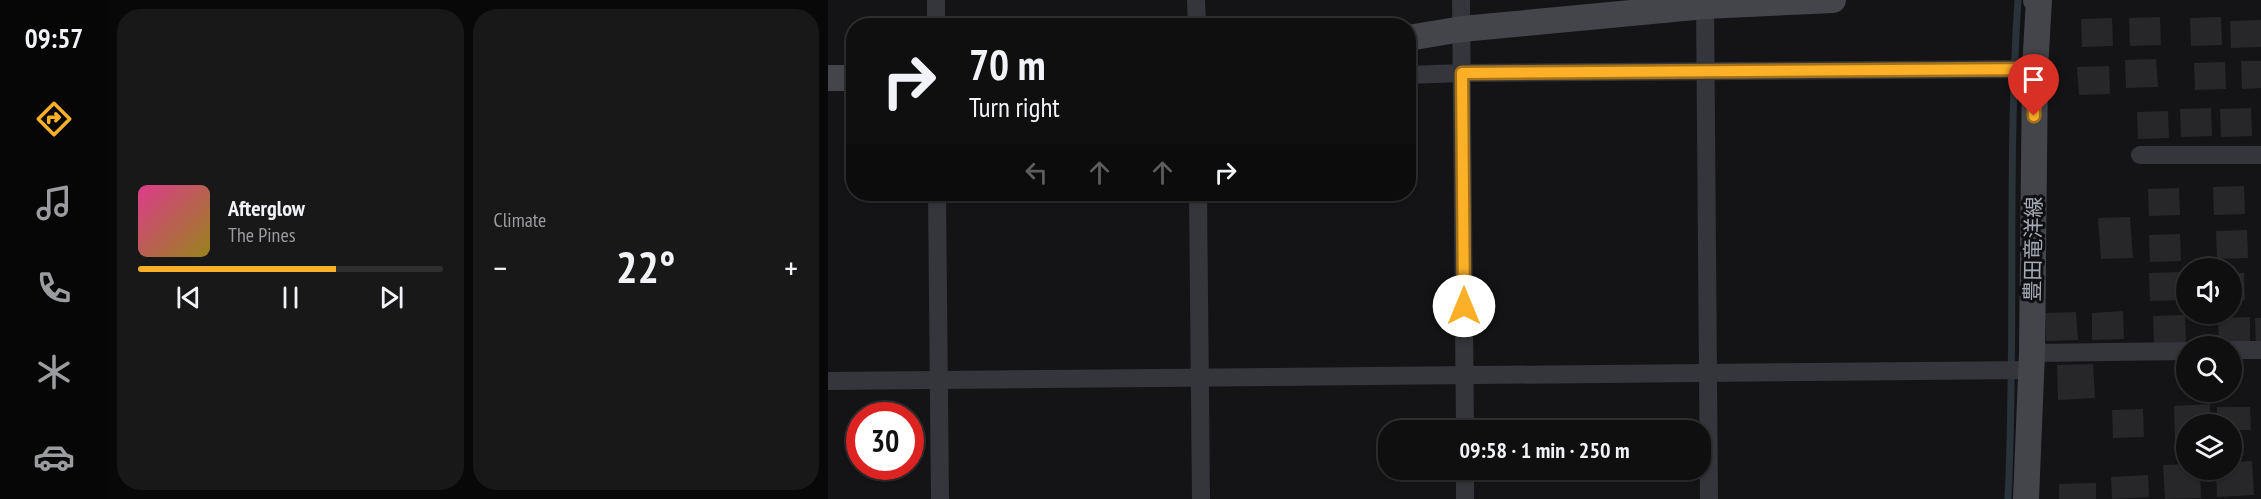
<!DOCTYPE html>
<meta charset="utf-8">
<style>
body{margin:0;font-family:"PT Sans Narrow","Noto Sans JP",sans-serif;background:#181819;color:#f1f3f6;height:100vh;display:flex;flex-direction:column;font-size:22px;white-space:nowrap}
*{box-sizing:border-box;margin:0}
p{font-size:20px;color:#9b9c9f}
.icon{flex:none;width:33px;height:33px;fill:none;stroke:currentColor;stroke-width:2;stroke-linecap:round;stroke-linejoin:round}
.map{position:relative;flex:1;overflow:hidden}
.drawer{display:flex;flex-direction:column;gap:9px;padding:9px;background:#080809;width:720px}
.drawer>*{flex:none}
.top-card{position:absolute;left:18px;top:18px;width:570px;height:183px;border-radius:24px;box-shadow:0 2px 4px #0004,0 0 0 2px #2f2f30;background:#0f0f10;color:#f1f3f6;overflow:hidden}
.controls{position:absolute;left:1348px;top:258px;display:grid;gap:12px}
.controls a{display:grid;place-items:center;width:66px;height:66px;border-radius:50%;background:#0f0f10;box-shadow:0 2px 4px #0004,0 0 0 2px #2f2f30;font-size:30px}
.speed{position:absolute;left:18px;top:402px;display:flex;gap:12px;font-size:30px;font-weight:700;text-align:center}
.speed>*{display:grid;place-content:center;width:78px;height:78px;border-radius:50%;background:#0f0f10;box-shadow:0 2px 4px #0004,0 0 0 2px #2f2f30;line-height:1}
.speed .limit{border:9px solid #d22;background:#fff;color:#111}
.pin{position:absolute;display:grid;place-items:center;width:51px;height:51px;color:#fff;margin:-62px -26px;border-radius:50% 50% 50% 0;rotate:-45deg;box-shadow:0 0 6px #0007}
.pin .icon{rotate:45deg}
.me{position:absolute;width:66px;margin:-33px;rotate:0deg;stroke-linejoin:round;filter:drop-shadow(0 0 4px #0008)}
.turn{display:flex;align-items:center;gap:21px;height:126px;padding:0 24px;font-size:27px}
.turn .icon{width:78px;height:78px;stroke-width:2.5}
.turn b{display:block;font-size:42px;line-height:51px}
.lanes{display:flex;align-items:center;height:57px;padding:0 24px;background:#0003;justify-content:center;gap:30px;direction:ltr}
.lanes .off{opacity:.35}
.big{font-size:45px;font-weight:600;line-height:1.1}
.drawer .widget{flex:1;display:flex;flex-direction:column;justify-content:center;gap:9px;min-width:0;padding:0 21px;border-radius:24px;background:#181819}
.song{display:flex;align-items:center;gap:18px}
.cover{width:72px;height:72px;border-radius:9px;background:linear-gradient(135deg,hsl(330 70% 55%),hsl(50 70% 35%))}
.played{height:6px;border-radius:3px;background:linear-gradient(90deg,#fbb027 65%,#2f2f30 65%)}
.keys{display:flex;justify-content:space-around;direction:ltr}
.heat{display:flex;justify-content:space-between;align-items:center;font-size:33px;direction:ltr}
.drawer .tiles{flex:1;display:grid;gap:9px;grid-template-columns:repeat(2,1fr)}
.trip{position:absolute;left:550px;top:420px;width:333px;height:60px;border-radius:24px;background:#0f0f10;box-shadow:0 2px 4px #0004,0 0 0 2px #2f2f30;font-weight:600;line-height:60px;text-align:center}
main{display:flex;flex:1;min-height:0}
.dock{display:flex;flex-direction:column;width:108px;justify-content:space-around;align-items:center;background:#060606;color:#9b9c9f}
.dock .icon{width:42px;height:42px}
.dock .on{color:#fbb027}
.dock b{font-size:27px;color:#f1f3f6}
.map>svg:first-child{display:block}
</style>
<main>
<nav class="dock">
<b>09:57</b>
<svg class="icon on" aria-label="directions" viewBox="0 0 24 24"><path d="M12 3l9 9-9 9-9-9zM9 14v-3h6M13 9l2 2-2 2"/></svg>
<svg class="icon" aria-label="music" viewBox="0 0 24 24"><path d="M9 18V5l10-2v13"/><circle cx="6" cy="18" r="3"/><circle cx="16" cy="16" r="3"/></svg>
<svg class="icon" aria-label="phone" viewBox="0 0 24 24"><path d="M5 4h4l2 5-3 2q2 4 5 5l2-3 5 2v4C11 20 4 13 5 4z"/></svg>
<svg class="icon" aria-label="climate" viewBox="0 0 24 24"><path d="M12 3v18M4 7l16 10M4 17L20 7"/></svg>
<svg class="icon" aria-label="car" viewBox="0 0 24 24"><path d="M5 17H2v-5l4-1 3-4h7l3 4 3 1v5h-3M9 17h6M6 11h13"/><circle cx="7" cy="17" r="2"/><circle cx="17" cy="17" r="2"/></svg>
</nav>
<section class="drawer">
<div class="tiles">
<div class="widget">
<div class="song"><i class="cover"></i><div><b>Afterglow</b><p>The Pines</p></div></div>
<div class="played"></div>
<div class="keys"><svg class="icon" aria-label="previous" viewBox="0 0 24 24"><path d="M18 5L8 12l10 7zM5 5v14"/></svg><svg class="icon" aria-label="pause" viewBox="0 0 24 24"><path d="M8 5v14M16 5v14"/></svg><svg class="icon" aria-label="next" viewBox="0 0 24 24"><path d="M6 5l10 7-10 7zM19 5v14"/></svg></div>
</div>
<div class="widget"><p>Climate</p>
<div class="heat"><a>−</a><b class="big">22°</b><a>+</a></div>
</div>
</div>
</section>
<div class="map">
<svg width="1433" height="499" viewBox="0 0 1433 499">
<rect width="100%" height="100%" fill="#141416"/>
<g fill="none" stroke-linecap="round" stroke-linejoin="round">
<path stroke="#2a333a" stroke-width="7" d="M1180,499C1188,333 1179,166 1190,0"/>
</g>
<g fill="#27272a">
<path d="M1332,17L1333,45L1302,46L1301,18Z"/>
<path d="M1393,17L1394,45L1363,46L1362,18Z"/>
<path d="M1284,18L1285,46L1254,47L1253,19Z"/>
<path d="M1433,20V47L1403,48L1402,21Z"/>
<path d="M1328,59L1330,87L1298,88L1297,60Z"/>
<path d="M1413,61H1433V88L1414,89Z"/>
<path d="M1397,62L1398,89L1367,90L1366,63Z"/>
<path d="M1281,66L1282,94L1251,95L1249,67Z"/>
<path d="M1383,108L1384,136L1353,137L1352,109Z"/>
<path d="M1423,108L1424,136L1393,137L1392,109Z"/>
<path d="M1340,111L1341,138L1310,139L1309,112Z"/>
<path d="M1416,186L1417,214L1386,215L1385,187Z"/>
<path d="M1351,188L1352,215L1321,216L1320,189Z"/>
<path d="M1302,217L1305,258L1273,259L1270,218Z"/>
<path d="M1419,230L1420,258L1389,259L1388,231Z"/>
<path d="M1352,234L1353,261L1322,262L1321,235Z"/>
<path d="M1352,272L1353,300L1322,301L1321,273Z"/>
<path d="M1404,273H1416L1417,300L1404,301Z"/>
<path d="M1295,311L1296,339L1264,340V313Z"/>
<path d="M1248,312L1250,340L1218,341L1217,313Z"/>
<path d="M1357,315L1358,342L1326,343L1325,316Z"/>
<path d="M1422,317V345L1391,346L1390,318Z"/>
<path d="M1427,318H1433V346H1428Z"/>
<path d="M1265,364L1267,398L1230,400L1229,365Z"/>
<path d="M1352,365H1359V386L1353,387Z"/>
<path d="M1382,404L1383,424H1359V439L1347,440L1346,406Z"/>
<path d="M1389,407H1422L1423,430H1404V424H1389Z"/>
<path d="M1315,409L1316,437L1285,438L1284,410Z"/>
<path d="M1424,461L1426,495L1389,497L1388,470H1404V462Z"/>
<path d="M1359,464V470H1372L1373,498L1337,499L1335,465Z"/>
<path d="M1320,475L1321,497L1284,499L1283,477Z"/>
<path d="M1268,483V499H1231V484Z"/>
</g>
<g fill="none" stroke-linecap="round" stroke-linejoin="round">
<g stroke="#35363b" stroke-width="18">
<path d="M108,0V26"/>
<path d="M368,0L369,26"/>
<path d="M633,0L637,430"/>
<path d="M877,0L881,499"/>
<path d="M580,75L634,73L1207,69"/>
<path d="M1312,155H1433"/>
<path d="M109,194L112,499"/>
<path d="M370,194L373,499"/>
<path d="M1404,350H1433"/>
<path d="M1204,353L1359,351"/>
<path d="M0,381L1203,370"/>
<path d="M637,470V499"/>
</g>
<g stroke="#43454b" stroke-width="26">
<path d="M580,38L634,29L877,6L1005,0"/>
<path d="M0,78H26"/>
<path d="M1198,499L1204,353L1207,69L1211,0H1208"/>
</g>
</g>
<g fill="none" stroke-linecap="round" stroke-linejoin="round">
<defs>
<path id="route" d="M636,306L634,73L1207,69L1206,116"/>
</defs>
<use href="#route" stroke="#a37219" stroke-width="15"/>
<use href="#route" stroke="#fbb027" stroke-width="10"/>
</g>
<g text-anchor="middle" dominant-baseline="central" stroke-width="6" stroke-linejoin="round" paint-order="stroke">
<g font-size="21" fill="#a5abb7" stroke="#0f0f11">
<text transform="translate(1205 249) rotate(-89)">豊田竜洋線</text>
</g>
</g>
</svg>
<div class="controls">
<a><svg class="icon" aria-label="sound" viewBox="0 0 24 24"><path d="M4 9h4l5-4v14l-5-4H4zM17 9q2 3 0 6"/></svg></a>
<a><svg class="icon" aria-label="search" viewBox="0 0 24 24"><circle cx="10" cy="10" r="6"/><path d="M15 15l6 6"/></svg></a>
<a><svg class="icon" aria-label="layers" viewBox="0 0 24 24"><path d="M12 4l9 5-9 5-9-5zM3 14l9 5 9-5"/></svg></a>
</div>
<div class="speed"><div class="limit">30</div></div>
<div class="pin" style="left:1206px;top:116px;background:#d93025"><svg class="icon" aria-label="arrive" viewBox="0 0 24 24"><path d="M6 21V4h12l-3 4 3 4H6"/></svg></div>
<svg class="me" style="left:636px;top:306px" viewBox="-20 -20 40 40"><circle r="19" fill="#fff"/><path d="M0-13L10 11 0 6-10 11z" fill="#fbb027"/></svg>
<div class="trip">09:58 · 1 min · 250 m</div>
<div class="top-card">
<div class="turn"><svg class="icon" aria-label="right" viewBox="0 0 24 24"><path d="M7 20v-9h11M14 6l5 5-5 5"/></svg><div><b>70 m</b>Turn right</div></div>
<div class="lanes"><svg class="icon off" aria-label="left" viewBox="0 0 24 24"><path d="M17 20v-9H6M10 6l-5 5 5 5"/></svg><svg class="icon off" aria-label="ahead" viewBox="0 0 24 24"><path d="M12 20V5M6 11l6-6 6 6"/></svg><svg class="icon off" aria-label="ahead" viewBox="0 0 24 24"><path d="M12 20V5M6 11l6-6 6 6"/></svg><svg class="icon" aria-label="right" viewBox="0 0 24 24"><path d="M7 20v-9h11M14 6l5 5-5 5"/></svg></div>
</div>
</div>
</main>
